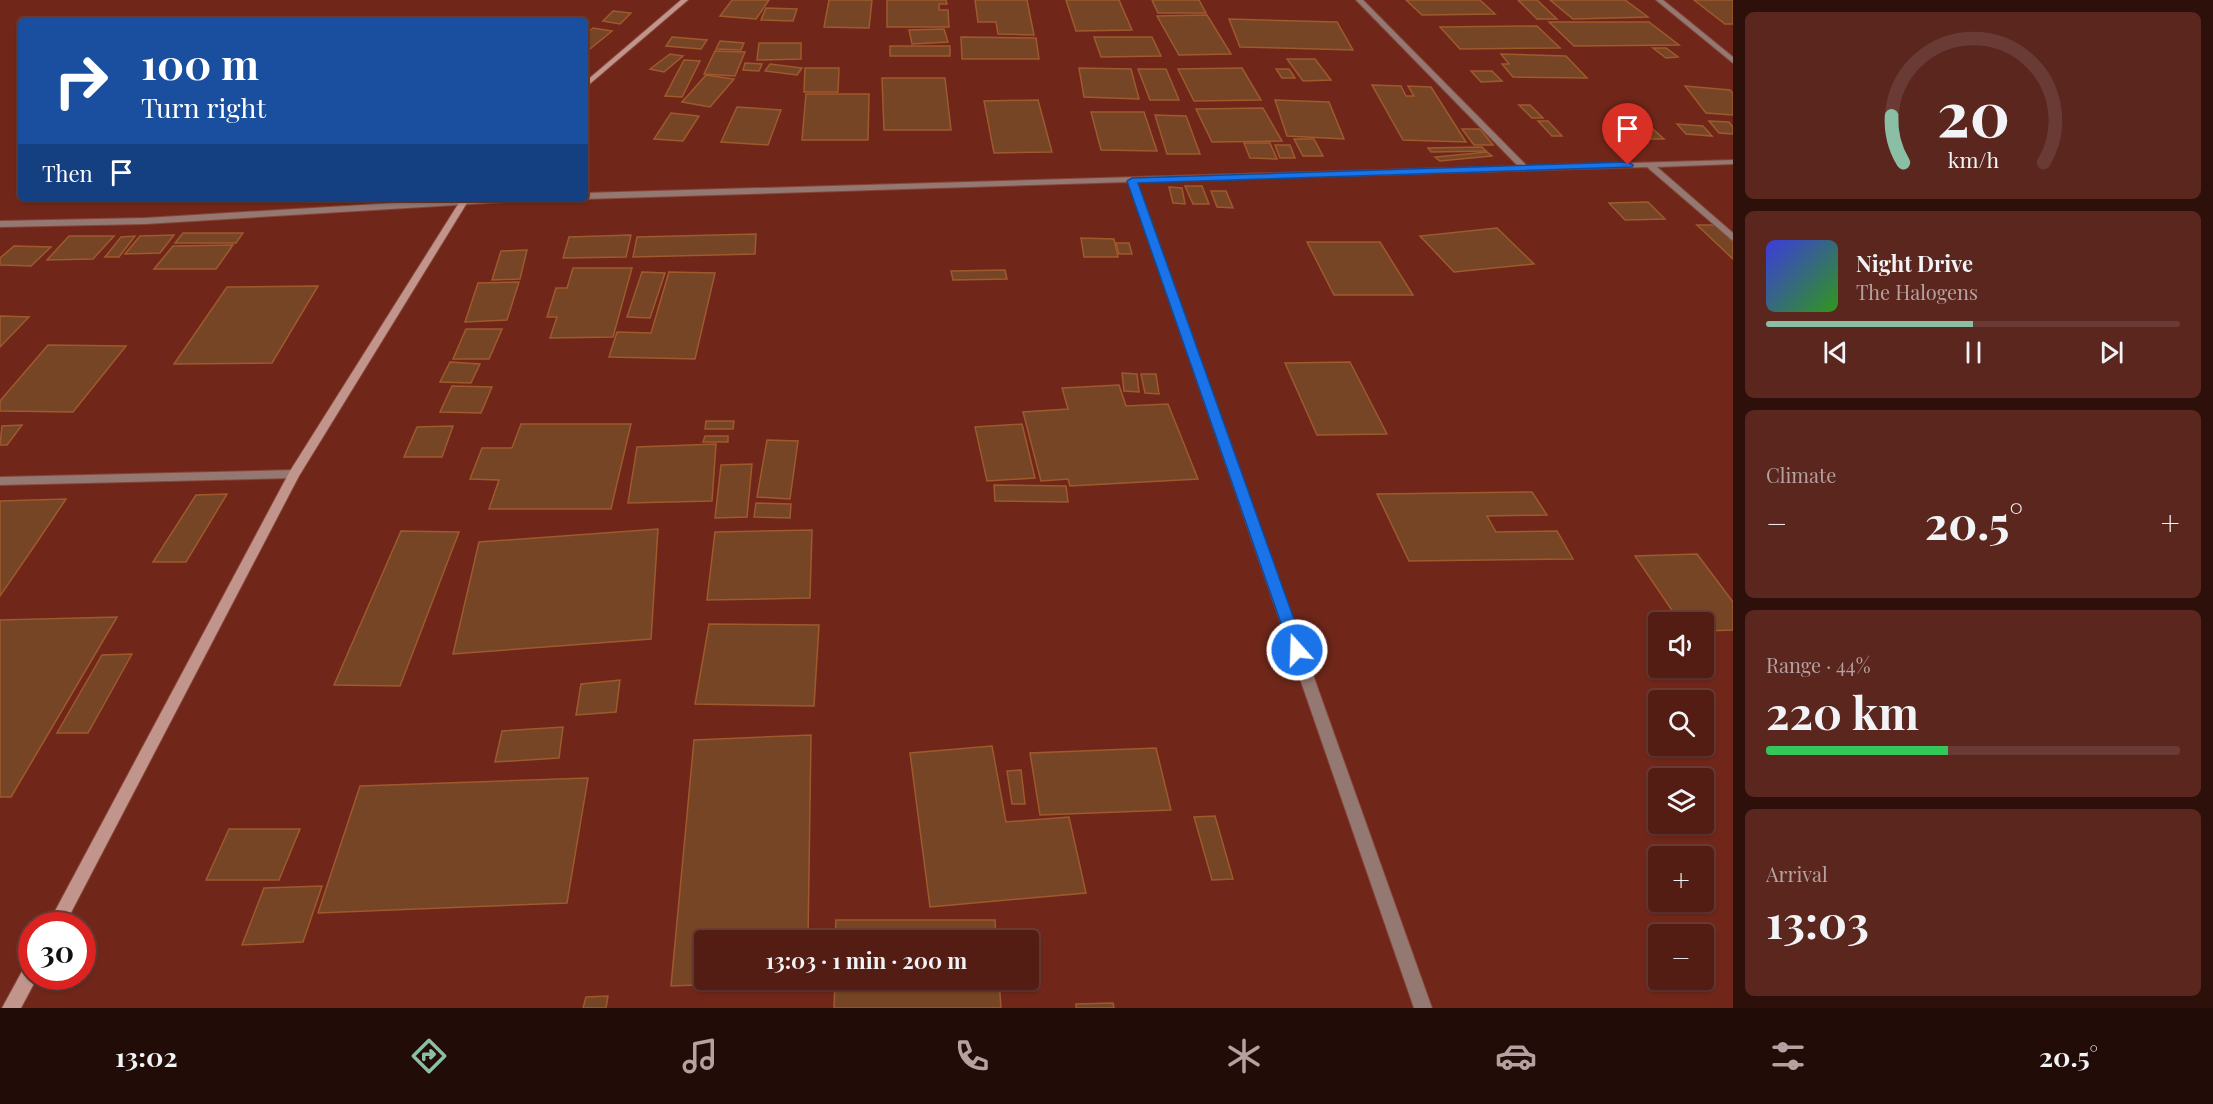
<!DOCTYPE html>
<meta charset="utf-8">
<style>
body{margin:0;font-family:"Playfair Display",serif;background:#5a261d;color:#f1f3f6;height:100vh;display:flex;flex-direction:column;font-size:22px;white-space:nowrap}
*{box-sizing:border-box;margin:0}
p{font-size:20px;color:#b5a2a0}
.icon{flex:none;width:33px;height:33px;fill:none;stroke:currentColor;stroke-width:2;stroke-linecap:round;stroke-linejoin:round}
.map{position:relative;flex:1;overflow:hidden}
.panel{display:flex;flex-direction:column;gap:12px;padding:12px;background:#2e100b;width:480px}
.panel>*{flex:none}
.hud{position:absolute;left:18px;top:18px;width:570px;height:183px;border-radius:6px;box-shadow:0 2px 4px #0004,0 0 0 2px #6a3b34;background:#1a4fa0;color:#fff;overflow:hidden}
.controls{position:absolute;left:1648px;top:612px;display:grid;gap:12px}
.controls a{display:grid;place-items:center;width:66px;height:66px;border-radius:6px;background:#541d14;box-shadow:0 2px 4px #0004,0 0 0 2px #6a3b34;font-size:30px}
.speed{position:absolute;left:18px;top:912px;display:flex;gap:12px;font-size:30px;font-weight:700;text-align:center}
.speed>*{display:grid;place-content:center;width:78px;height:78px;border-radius:50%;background:#541d14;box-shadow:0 2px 4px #0004,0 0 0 2px #6a3b34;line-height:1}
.speed .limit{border:9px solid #d22;background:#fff;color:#111}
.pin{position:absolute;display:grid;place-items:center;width:51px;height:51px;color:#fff;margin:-62px -26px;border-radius:50% 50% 50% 0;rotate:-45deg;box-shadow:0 0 6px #0007}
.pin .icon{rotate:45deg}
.me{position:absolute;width:66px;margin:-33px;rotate:340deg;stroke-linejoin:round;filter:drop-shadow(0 0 4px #0008)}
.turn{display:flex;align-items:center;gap:21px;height:126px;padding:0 24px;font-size:27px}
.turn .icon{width:78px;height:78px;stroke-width:2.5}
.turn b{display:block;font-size:42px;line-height:51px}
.then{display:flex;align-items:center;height:57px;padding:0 24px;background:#0003;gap:12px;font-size:22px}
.big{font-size:45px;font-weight:700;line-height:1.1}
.panel .tile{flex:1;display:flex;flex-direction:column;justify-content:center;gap:9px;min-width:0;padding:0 21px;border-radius:9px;background:#5a261d}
.panel .dial{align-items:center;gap:0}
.dial svg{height:156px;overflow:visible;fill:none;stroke:#6a3b34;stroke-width:7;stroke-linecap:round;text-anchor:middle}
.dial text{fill:#f1f3f6;stroke:none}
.song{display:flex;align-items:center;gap:18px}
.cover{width:72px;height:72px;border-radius:9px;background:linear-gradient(135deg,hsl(240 70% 55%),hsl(110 70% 35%))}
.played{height:6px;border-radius:3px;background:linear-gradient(90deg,#8abfa5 50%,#6a3b34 50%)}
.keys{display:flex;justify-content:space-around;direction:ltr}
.heat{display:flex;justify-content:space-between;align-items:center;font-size:33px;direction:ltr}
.charge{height:9px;border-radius:4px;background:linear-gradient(90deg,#34c759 44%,#6a3b34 0)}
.trip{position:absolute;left:694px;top:930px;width:345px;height:60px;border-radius:6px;background:#541d14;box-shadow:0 2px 4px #0004,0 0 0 2px #6a3b34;font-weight:700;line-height:60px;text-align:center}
.menu{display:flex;height:96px;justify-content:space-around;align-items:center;background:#220c08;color:#b5a2a0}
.menu .icon{width:42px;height:42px}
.menu .selected{color:#8abfa5}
.menu b{font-size:27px;color:#f1f3f6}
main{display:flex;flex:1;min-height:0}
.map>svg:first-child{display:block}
</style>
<main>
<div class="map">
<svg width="1733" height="1008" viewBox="0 0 1733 1008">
<rect width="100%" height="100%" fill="#70271a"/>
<g fill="#764525" stroke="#9e5a2d" stroke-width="1.5">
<path d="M732,0H769L756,19L720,16Z"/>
<path d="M829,0H872L869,28L824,27Z"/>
<path d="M887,0H946L947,4H939V10H948L949,27H887Z"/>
<path d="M975,0H1027L1034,35L998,34L996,22H978Z"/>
<path d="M1066,0H1119L1132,30L1076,31Z"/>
<path d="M1152,0H1199L1206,13H1158Z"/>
<path d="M1406,0H1480L1495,14L1422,15Z"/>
<path d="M1518,0H1537L1557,19H1537Z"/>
<path d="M1550,0H1625L1648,17L1573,19Z"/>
<path d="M1694,0H1733V24H1725Z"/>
<path d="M766,8L797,9L793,21L761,20Z"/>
<path d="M613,11L631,13L620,24L603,21Z"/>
<path d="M1207,15L1231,54L1179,55L1157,16Z"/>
<path d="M1229,19L1337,22L1353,50L1240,47Z"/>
<path d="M1549,22H1649L1679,45L1574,46Z"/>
<path d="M1537,26L1560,48L1460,49L1440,27Z"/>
<path d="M593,28L612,31L585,53V34Z"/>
<path d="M944,29L948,42L912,44L909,30Z"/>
<path d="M672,37L707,40L701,49L666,46Z"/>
<path d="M961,37L1036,38L1039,59H962Z"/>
<path d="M1094,37H1152L1161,56L1101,57Z"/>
<path d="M720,41L744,43L741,50L716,49Z"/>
<path d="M759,43H801V59L757,60Z"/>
<rect x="890" y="46" width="60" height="10"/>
<path d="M1653,48H1666L1678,57L1666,58Z"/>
<path d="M715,51L745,52L735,76L704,74Z"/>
<path d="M670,54L683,56L664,72L650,69Z"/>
<path d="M1501,54L1566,56L1587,78L1513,77L1502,64H1509Z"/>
<path d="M1287,59H1315L1331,80L1303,81Z"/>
<path d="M684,60L700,61L682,97L665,96Z"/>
<path d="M745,63L762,64L759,71L743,70Z"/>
<path d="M770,64L802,68L797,75L765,71Z"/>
<path d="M805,68H839L838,92H804Z"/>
<path d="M1079,68L1131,69L1139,99L1084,97Z"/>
<path d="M1242,68L1261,100L1194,101L1178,69Z"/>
<path d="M1138,69H1166L1179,100H1150Z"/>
<path d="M1276,69H1289L1295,78H1282Z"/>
<path d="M1471,71H1492L1502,81L1481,82Z"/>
<path d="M706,75L734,79L710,107L682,102Z"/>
<path d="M882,78H945L951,130H884Z"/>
<path d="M1372,85L1401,86L1406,96H1414L1408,86L1431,87L1466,142L1403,140Z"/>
<path d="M1685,86L1730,90L1733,93V115L1706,113Z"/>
<path d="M806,94H869L868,140H802Z"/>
<path d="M1038,100L1052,152L994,153L984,101Z"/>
<path d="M1275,100L1329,102L1344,139L1287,136Z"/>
<path d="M1519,105H1530L1543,118H1532Z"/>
<path d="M737,107L781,110L768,145L721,142Z"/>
<path d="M1263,108L1282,141L1212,142L1196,109Z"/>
<path d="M1091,112H1144L1157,151L1101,150Z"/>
<path d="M671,113L699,116L683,141L654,139Z"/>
<path d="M1155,115L1186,116L1200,154H1167Z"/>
<path d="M1538,121H1548L1562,136H1552Z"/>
<path d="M1623,121H1644L1664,139H1642Z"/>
<path d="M1709,121L1729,122L1733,127V134L1719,133Z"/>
<path d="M1677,124L1703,126L1712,136L1686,134Z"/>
<path d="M1462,129H1480L1493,145H1474Z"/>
<path d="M1294,139H1314L1323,156H1303Z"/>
<path d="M1244,143H1270L1277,159L1250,158Z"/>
<path d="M1275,145H1290L1295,158H1280Z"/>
<path d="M1482,147L1486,151L1431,152L1428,148Z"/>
<path d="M1487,152L1492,156L1440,161L1435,157Z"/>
<path d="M1185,186H1202L1209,204H1193Z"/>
<path d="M1169,187L1182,188L1185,204L1173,203Z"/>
<path d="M1211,191H1226L1233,208L1217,207Z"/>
<path d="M1648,202L1665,219L1625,220L1609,203Z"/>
<path d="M1697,225H1715L1733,242V259Z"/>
<path d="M1497,228L1534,264L1454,272L1420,236Z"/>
<path d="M183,233H243L236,243H175Z"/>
<path d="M756,234L755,254L633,257L637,237Z"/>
<path d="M174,235L160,253L125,254L140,236Z"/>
<path d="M631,235L626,257L563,258L569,237Z"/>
<path d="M69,236H114L93,259L47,260Z"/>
<path d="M135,236L119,257H105L121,237Z"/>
<path d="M1081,238L1114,239L1118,257H1084Z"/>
<path d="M1307,242H1380L1413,295H1334Z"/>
<path d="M1116,243H1129L1132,254H1119Z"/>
<path d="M233,245L216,269H154L173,246Z"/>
<path d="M14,246L51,247L31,266L0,265V258Z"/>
<path d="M527,250L520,279L492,280L501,251Z"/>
<path d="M573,268H632L613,337L550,338L557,317H547L556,288H567Z"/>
<path d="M1005,270L1007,279L953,280L951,271Z"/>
<path d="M642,272L665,273L650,318L627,317Z"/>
<path d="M669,272L715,273L695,359L609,357L617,332L651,333Z"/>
<path d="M519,282L507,320L465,322L478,283Z"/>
<path d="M318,286L272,363L174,364L227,287Z"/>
<path d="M0,316L29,317L0,347Z"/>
<path d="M466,329H502L489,359H453Z"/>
<path d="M48,345L126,346L73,412L0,411V401Z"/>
<path d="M450,362L480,364L471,383L440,382Z"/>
<path d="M1350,362L1387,434L1317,435L1285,363Z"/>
<path d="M1122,373L1137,374L1139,392L1124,391Z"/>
<path d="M1141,374H1156L1159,394L1145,393Z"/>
<path d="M1119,385L1126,406L1168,404L1198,479L1070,486L1068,479L1041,481L1023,412L1068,409L1062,388Z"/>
<path d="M452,386L492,387L481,413L440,412Z"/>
<path d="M706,421H734L733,429H705Z"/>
<path d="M521,424H631L611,509H489L499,480L470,479L482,448H512Z"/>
<path d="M1022,424L1035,478L987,481L975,427Z"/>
<path d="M22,425L7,445H0L2,426Z"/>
<path d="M453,426L442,457H404L417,427Z"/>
<path d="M705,436H728V442H703Z"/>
<path d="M767,440L798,441L790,499L757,497Z"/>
<path d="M716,444L712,501L628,503L637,447Z"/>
<path d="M752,464L747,517L715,518L721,465Z"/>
<path d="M994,485L1066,486L1068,502L995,501Z"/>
<path d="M1532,492L1547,515L1487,516L1496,532L1557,531L1573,559L1409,561L1377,494Z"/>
<path d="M227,494L186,562H153L196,495Z"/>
<path d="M66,499L35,545L0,596V501Z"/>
<path d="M756,503L791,504L790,518L754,517Z"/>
<path d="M658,529L651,639L453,654L479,542Z"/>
<path d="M812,530L810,598L707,600L715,532Z"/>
<path d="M401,531L459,532L400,686L334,685Z"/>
<path d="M1697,554L1733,602V630L1704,631V622H1680L1635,556Z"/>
<path d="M117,617L11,797H0V620Z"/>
<path d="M709,624L819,625L814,706L695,704Z"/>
<path d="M132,654L88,733H57L102,655Z"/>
<path d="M620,680L616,712L576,715L581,684Z"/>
<path d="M563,727L559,758L495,762L502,731Z"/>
<path d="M811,735L808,940H705V980L808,981L671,986L694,740Z"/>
<path d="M992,746L1006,822L1069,817L1086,893L930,907L910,753Z"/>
<path d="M1156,748L1171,810L1040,815L1030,753Z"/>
<path d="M1021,770L1025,804H1012L1007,771Z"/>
<path d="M588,778L567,903L318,913L360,786Z"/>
<path d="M1215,816L1233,879L1212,880L1194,817Z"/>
<path d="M229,829H300L279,880H206Z"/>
<path d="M322,886L303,942L242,945L264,888Z"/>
<path d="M836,920H995L996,940H835Z"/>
<path d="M835,980H999L1001,1008H834Z"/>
<path d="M608,996L606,1008H583L586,997Z"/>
<path d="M1113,1003L1114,1008H1076V1004Z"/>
</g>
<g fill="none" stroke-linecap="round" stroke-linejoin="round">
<defs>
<g id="street">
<path d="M1356,0H1363L1527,166L1733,160V164L1657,167L1733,233V241L1647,167L1137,182L1432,1008H1414L1128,182L585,199L583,198H585V193L1518,166Z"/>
<path d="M1656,0H1663L1733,57V63Z"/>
<path d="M479,198H526L522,201L145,224L0,227V221L145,218Z"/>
<path d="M294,470L300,474L294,478L0,485V477Z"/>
</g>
<g id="secondary">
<path d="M681,0H688L585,88V82Z"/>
<path d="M462,198H470L299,476L64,926H47L290,471Z"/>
<path d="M32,962V976H38L21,1008H2L26,964Z"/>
</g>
</defs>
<use href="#street" stroke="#884438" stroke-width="2"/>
<use href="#secondary" stroke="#884438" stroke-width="2"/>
<use href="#street" fill="#947872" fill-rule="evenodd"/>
<use href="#secondary" fill="#c1958b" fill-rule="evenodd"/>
</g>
<path fill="#1a73e8" stroke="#114b97" stroke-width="1.5" d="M1628,162L1633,165L1632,167L1138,183L1305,650L1297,657L1292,655L1127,181L1132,178Z"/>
</svg>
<div class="controls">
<a><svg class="icon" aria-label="sound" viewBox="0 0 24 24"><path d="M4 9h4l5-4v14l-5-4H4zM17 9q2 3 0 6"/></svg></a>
<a><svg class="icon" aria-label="search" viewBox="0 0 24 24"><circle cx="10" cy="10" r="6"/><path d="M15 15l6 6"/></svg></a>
<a><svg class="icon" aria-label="layers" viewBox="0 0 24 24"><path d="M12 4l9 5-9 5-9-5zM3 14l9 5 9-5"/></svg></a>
<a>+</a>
<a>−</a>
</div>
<div class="speed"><div class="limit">30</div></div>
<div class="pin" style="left:1628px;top:165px;background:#d93025"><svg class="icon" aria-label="arrive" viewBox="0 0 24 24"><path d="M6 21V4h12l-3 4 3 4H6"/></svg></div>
<svg class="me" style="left:1297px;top:650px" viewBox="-20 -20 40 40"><circle r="17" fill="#1a73e8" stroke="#fff" stroke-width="3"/><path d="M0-11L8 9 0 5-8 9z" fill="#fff"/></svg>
<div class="trip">13:03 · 1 min · 200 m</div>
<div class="hud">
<div class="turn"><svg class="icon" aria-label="right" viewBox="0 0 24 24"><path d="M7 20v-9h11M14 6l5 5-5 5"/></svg><div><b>100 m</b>Turn right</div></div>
<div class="then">Then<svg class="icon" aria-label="arrive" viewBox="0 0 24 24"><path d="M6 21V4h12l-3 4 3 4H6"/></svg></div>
</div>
</div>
<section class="panel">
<div class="tile dial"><svg viewBox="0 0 100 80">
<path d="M14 69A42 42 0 1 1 86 69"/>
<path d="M14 69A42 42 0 0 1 8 45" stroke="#8abfa5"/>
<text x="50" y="56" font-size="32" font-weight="700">20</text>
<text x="50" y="72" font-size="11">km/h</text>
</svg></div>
<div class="tile">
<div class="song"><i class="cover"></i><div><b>Night Drive</b><p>The Halogens</p></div></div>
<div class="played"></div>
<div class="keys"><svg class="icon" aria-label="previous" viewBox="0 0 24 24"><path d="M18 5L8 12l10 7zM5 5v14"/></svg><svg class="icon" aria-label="pause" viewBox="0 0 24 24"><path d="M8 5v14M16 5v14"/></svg><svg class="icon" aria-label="next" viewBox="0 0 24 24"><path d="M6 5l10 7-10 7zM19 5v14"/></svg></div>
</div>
<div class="tile"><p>Climate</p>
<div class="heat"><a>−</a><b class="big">20.5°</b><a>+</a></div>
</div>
<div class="tile"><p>Range · 44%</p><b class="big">220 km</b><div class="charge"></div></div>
<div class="tile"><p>Arrival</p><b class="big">13:03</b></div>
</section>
</main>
<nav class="menu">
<b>13:02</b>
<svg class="icon selected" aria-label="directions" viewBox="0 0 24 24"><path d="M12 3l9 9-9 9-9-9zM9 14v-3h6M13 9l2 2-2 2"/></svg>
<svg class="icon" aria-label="music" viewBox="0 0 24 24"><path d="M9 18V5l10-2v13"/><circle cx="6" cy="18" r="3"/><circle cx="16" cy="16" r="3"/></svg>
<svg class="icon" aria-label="phone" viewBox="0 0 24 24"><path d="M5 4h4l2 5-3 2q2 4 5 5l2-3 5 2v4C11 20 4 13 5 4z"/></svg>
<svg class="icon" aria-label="climate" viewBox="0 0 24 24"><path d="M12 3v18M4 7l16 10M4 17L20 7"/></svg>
<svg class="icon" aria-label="car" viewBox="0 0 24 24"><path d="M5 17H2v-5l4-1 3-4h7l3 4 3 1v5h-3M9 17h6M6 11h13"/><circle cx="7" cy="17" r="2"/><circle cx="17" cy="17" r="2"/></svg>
<svg class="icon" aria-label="filters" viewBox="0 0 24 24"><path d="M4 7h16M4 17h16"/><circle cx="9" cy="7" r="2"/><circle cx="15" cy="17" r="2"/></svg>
<b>20.5°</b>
</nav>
